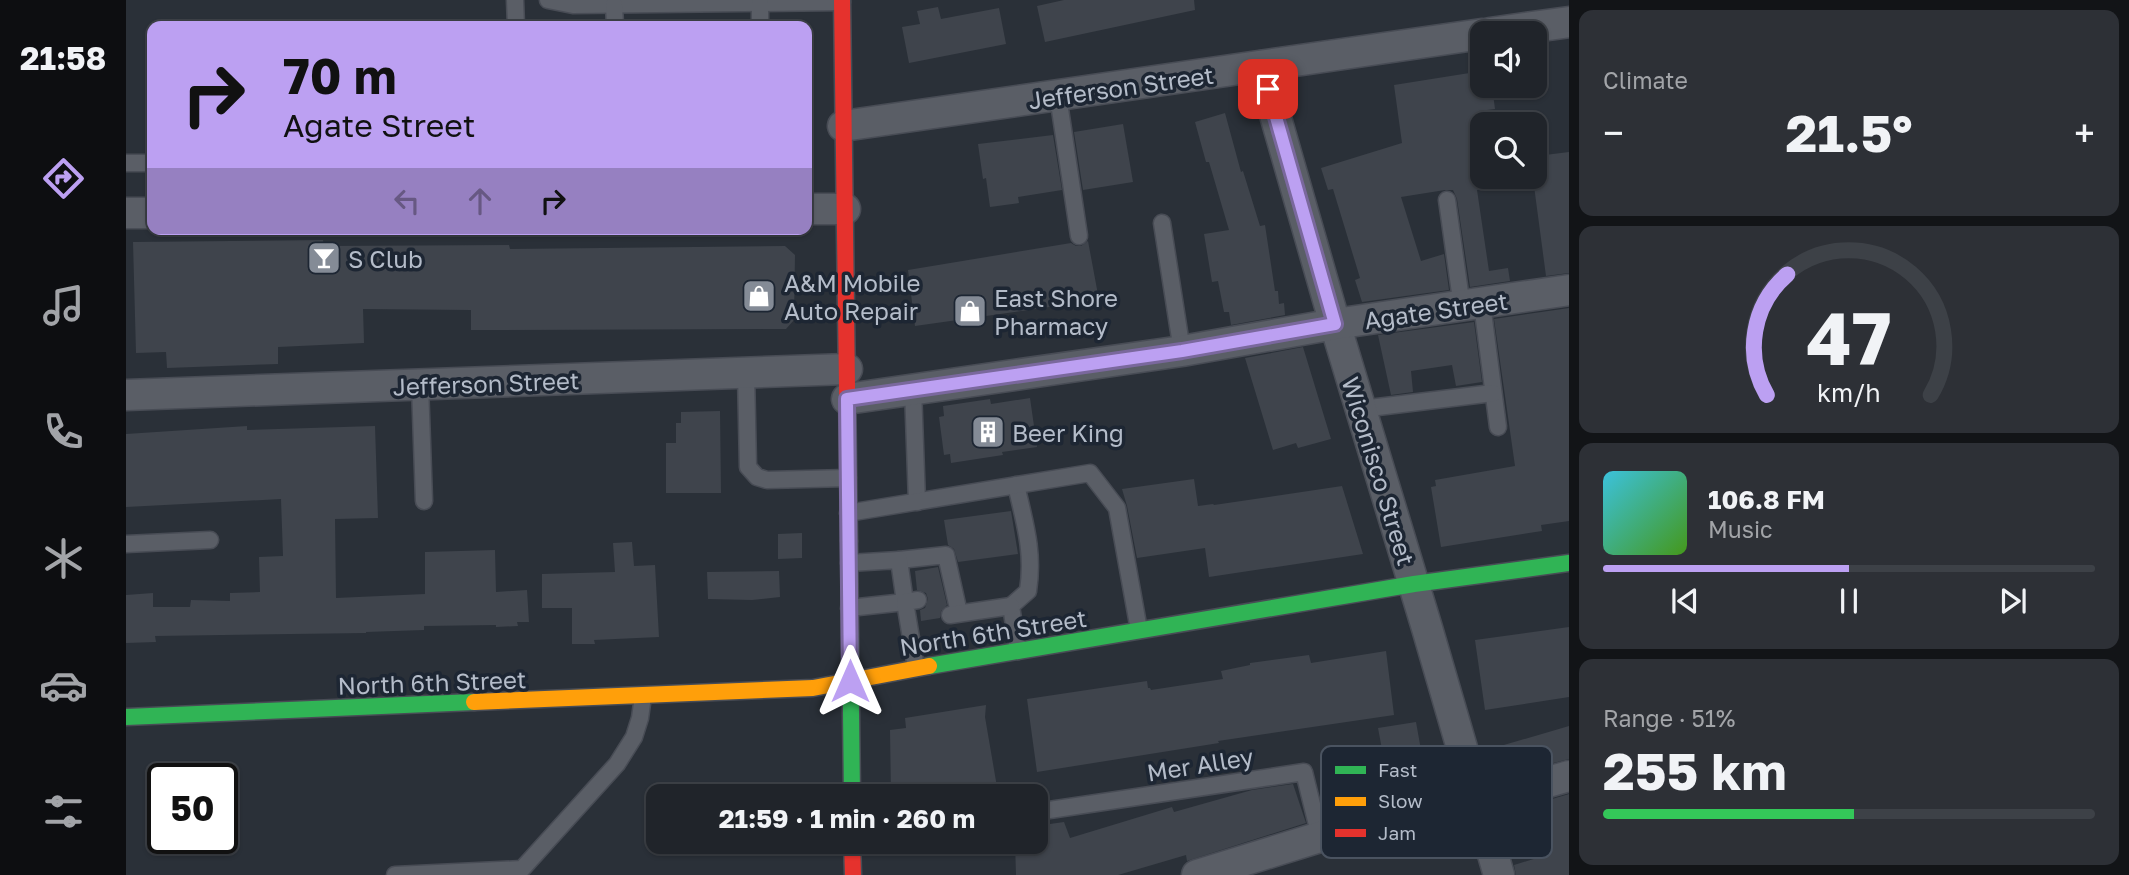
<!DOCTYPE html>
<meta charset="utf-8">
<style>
body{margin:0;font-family:"Golos Text",sans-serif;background:#2d3036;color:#f1f3f6;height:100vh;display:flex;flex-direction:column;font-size:26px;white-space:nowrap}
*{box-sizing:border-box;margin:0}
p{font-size:23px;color:#a2a4a8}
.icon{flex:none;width:38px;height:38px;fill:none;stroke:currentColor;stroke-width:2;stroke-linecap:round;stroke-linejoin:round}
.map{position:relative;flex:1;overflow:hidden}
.sheet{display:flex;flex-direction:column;gap:10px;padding:10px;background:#121417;width:560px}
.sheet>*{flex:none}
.top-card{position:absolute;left:21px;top:21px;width:665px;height:214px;border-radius:14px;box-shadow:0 2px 5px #0004,0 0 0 2px #3d4147;background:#bca0f2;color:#111;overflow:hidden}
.tools{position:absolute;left:1344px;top:21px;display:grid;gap:14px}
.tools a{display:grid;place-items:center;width:77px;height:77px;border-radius:14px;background:#20242a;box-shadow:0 2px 5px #0004,0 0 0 2px #3d4147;font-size:35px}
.speed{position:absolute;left:21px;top:763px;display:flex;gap:14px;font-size:35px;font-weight:700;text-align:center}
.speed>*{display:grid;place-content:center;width:91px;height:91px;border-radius:50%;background:#20242a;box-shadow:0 2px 5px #0004,0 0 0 2px #3d4147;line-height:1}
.speed .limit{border:4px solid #111;border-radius:10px;background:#fff;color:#111}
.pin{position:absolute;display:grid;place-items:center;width:60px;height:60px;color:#fff;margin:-30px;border-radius:14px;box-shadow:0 4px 10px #0006}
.me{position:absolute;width:77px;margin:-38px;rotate:0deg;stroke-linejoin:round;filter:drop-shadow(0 0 5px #0008)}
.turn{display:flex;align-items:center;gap:24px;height:147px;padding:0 21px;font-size:32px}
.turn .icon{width:91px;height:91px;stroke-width:2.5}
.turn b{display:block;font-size:49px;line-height:60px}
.lanes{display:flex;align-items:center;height:66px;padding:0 21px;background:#0003;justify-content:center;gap:35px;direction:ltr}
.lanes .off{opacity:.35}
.big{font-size:52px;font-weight:700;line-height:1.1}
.sheet .card{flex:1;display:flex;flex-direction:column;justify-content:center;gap:10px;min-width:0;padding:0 24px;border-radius:14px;background:#2d3036}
.sheet .dial{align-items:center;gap:0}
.dial svg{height:182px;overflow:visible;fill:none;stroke:#3d4147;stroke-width:7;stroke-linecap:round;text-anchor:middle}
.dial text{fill:#f1f3f6;stroke:none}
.song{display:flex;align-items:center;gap:21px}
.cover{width:84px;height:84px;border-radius:10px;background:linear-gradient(135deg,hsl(190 70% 55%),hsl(100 70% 35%))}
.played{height:7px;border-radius:4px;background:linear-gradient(90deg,#bca0f2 50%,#3d4147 50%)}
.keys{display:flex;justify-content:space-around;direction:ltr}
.heat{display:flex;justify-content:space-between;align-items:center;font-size:38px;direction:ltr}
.charge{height:10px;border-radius:5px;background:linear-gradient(90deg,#34c759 51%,#3d4147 0)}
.trip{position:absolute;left:520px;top:784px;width:402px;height:70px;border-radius:14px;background:#20242a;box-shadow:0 2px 5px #0004,0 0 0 2px #3d4147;font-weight:700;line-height:70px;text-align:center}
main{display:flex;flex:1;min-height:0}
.menu{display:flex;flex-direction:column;width:126px;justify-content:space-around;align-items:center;background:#0d0e11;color:#a2a4a8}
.menu .icon{width:49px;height:49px}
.menu .selected{color:#bca0f2}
.menu b{font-size:32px;color:#f1f3f6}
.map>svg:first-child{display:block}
</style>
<main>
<nav class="menu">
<b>21:58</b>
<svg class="icon selected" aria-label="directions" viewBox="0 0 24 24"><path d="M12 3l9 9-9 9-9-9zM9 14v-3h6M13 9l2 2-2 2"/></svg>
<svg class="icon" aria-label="music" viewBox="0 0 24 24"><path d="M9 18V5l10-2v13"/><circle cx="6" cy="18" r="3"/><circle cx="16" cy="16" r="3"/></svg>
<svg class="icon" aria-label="phone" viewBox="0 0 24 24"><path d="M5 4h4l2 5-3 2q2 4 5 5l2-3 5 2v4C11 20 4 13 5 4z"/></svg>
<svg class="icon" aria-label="climate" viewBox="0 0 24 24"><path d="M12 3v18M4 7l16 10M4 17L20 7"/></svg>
<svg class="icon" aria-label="car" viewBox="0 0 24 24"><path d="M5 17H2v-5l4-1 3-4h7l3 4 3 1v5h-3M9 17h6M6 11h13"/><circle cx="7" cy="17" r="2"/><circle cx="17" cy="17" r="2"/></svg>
<svg class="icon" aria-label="filters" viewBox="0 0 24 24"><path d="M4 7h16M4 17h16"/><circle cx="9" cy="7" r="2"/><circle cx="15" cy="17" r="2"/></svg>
</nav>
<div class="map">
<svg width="1443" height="875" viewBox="0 0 1443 875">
<rect width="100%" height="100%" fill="#2a3038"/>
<g fill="#3f444c">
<path d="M938,0H1068L1069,10L919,42L911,6Z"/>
<path d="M812,7L815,19L873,8L880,44L783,63L776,27L794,24L791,11Z"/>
<path d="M1356,71V86H1366L1369,109L1353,111L1356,135V189L1351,190L1363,271L1382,268L1384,281L1344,287L1331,199L1327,190H1319L1275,197L1295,261L1318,254L1323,290L1236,302L1229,280L1234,278L1207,189L1202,190L1195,168L1276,143L1268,85Z"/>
<path d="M1099,113L1115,172L1117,171L1134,226L1139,225L1149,291H1152L1153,304L1158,303L1159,315L1105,325L1103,312H1098L1092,281L1086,282L1078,234L1103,230L1083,162H1080L1069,122Z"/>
<path d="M997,124L1007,182L957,190L948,132Z"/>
<path d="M927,135L936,190L892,197L893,203L864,207L860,178L857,179L852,144Z"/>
<path d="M1443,152V273L1420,276L1408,186L1416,185L1411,156Z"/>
<path d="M197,240L198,246L383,245L384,249L659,246L669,255L668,320L660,329L345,330V310L237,309L238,343L152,347V364L41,368L40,352L10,353L7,242Z"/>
<path d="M962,241L973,300L789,326L782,270L945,243L950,246H955Z"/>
<path d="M1443,308V521L1415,525L1416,531L1315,547L1305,487L1310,486L1309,480L1389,466L1368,319Z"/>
<path d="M1348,322L1356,382L1330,386L1326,365L1285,371L1287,392L1265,395L1252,335Z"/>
<path d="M1177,347L1205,439L1172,448L1170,443L1147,450L1119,358Z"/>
<path d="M904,398L911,447L876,452L877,455L825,463L824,454L818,455L813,417L818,416L817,406L864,399L865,404Z"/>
<path d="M594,411L595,493H540V443H550V423H555V412Z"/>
<path d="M121,426V430L249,426L252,518L209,519L210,598L299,594V552L369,550L370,592L401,590L403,622H391L392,626L370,627V625L298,626V630L240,632V633L29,636L30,642L0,643V595L27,593V607H64L65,600L104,601V593L134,592L133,557L157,556L155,499L0,507V434Z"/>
<path d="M1068,479L1072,506L1087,504L1088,505L1216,486L1237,554L1083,577L1079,548L1011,558L1001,506L996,489Z"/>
<path d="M885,511L892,554L832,562L828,549L822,545L818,520Z"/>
<path d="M676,533V558L652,559V534Z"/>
<path d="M506,542L508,566L529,565L533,637L468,640L469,644H446V608H416V574L489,572L487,543Z"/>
<path d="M812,567L821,605L815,611L814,618L795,621L794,610L799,608L802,599L800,593L791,590L789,571Z"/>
<path d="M653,571L654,597L626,600L582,599L581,572Z"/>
<path d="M1443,627V697L1359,710L1349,640Z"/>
<path d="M1260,651L1268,715L1092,741L1093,743L911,772L901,699L1021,681L1022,688H1024L1025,690L1097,679L1095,671L1124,665V663L1183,655L1185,663Z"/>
<path d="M860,705L859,717L871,787L801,796H765L764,730L780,728L779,718Z"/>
<path d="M1290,722L1295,750L1297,749L1306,783L1236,804L1226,772L1258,760L1252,728Z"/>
<path d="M1443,726V759L1389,773L1388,770L1378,773L1371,747Z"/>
<path d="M1167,784L1180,823L1061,861L1060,855L992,875H890L889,842H910V826L938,822L944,838L1046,807L1048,812L1126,790Z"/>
<path d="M1443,794V875H1390L1388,865L1414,857L1399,807Z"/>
</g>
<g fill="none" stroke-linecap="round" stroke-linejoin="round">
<defs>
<g id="lane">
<path d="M389,0L390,26"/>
<path d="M422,0L447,5L716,2"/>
<path d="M634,3V26"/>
<path d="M488,5L489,26"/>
<path d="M932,96L953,236"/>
<path d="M0,163H26"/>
<path d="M1321,200L1336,307"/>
<path d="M1036,223L1056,351"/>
<path d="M1356,304L1372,427"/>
<path d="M620,374L622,467L631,477L641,480L722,478"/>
<path d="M294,385L298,501"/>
<path d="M787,389L791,502"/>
<path d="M1235,409L1367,393"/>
<path d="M890,485C899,524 908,552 902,591L885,606L892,651"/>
<path d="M722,513L964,473L991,508L1013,630"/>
<path d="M0,544L84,540"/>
<path d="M773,560L820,555L833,613"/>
<path d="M723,563L773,560L779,602L723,608"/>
<path d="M824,615L885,606"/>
<path d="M790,668L779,602L792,600"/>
<path d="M910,812L1178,772L1194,837"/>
<path d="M269,875L396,869L491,764L508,737L514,718L517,696"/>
</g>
<g id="street">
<path d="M1364,33L1443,22"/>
<path d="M1135,66L1209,324L1301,628L1373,875"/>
<path d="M717,126L1356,34"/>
<path d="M681,209H719"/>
<path d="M0,213H26"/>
<path d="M0,395L721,369"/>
<path d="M721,399L1056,351L1209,324L1443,290"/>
<path d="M1071,875L1194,837L1325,800L1377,795L1443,776"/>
</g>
<g id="fast">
<path d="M723,541L726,796"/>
<path d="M803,666L1288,584L1443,563"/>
<path d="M0,717L348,702"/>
</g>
<path id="slow" d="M348,702L687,688L803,666"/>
<g id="jam">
<path d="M716,0L723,541"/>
<path d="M726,842L727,875"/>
</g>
</defs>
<use href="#lane" stroke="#484c55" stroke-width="19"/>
<use href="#street" stroke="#484c55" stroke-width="33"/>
<use href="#fast" stroke="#484c55" stroke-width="19"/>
<use href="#slow" stroke="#484c55" stroke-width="19"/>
<use href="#jam" stroke="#484c55" stroke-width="19"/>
<use href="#lane" stroke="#5a5e66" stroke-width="16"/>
<use href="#street" stroke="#5a5e66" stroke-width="30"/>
<use href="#fast" stroke="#30b455" stroke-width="16"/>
<use href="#slow" stroke="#ff9f0a" stroke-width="16"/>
<use href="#jam" stroke="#e5322d" stroke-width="16"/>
</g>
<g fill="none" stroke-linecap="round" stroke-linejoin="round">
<defs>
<path id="route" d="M724,681L721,399L1056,351L1209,324L1142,89"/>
</defs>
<use href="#route" stroke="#7a689d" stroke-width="18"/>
<use href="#route" stroke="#bca0f2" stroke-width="12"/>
</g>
<defs>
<symbol id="bar-square" viewBox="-11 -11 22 22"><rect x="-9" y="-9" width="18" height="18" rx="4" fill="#848b96" stroke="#1d2633"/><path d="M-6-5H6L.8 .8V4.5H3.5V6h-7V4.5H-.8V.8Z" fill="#fff"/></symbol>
<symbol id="shop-square" viewBox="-11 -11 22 22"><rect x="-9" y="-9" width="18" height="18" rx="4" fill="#848b96" stroke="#1d2633"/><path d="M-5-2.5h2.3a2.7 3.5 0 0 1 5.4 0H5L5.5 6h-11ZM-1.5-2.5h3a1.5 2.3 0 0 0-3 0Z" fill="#fff"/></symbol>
<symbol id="building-square" viewBox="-11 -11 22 22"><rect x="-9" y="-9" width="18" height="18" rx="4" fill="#848b96" stroke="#1d2633"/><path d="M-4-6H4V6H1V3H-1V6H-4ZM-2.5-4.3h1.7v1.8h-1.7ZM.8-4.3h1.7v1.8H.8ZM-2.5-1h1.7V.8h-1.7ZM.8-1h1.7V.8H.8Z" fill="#fff"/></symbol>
</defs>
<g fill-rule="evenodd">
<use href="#bar-square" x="179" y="239" width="38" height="38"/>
<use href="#shop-square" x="614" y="277" width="38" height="38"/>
<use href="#shop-square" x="825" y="292" width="38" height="38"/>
<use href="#building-square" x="843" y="413" width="38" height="38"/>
</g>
<g text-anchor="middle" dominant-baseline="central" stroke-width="7" stroke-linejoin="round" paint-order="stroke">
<g font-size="24" fill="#b4bcc9" stroke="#1d2633">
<text transform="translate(995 87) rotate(-8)">Jefferson Street</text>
<text transform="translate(1310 310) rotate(-8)">Agate Street</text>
<text transform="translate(360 383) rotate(-2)">Jefferson Street</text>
<text transform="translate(1253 471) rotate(73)">Wiconisco Street</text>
<text transform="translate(867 632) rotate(-9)">North 6th Street</text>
<text transform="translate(306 682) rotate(-2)">North 6th Street</text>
<text transform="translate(1074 764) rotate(-9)">Mer Alley</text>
</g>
<g font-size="24" fill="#b4bcc9" stroke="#1d2633" text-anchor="start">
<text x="222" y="258">S Club</text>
<text x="658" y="282">A&amp;M Mobile<tspan x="658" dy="28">Auto Repair</tspan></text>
<text x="868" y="297">East Shore<tspan x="868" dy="28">Pharmacy</tspan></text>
<text x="886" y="432">Beer King</text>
</g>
</g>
<rect x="1195" y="746" width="231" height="112" rx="10" fill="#1d2633" stroke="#4a5360" stroke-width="2"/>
<rect x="1209" y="766" width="31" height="8" fill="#30b455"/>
<rect x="1209" y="797" width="31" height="9" fill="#ff9f0a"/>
<rect x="1209" y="829" width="31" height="8" fill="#e5322d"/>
<g font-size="19" fill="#b4bcc9">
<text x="1252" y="777">Fast</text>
<text x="1252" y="808">Slow</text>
<text x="1252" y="840">Jam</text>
</g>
</svg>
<div class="tools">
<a><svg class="icon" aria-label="sound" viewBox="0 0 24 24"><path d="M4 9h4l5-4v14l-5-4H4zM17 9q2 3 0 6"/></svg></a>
<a><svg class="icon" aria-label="search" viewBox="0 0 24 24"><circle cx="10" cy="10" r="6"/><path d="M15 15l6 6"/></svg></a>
</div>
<div class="speed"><div class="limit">50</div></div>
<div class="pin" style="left:1142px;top:89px;background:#d93025"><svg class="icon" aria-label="arrive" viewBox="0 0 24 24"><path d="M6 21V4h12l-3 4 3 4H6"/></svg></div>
<svg class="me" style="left:724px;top:681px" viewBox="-20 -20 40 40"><path d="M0-17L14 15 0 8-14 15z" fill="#bca0f2" stroke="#fff" stroke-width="4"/></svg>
<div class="trip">21:59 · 1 min · 260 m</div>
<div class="top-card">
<div class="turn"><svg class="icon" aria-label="right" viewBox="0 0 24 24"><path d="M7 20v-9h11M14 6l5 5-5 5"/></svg><div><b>70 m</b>Agate Street</div></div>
<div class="lanes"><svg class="icon off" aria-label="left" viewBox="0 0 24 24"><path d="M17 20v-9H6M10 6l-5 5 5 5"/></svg><svg class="icon off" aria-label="ahead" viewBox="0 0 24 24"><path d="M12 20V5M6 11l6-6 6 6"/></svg><svg class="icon" aria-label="right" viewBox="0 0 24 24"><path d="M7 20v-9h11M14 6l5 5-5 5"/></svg></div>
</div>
</div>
<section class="sheet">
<div class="card"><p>Climate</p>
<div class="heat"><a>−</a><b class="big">21.5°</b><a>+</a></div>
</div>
<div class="card dial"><svg viewBox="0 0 100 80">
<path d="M14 69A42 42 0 1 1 86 69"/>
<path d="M14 69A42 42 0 0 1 23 16" stroke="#bca0f2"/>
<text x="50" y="56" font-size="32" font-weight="700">47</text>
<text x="50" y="72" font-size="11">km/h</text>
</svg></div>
<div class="card">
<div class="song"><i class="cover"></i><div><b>106.8 FM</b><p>Music</p></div></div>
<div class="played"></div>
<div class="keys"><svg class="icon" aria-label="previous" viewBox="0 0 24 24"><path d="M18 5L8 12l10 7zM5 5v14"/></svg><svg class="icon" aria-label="pause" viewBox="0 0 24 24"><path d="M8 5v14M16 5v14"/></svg><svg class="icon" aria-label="next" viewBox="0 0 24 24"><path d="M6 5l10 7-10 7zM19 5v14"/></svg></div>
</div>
<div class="card"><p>Range · 51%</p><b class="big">255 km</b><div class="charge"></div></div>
</section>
</main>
